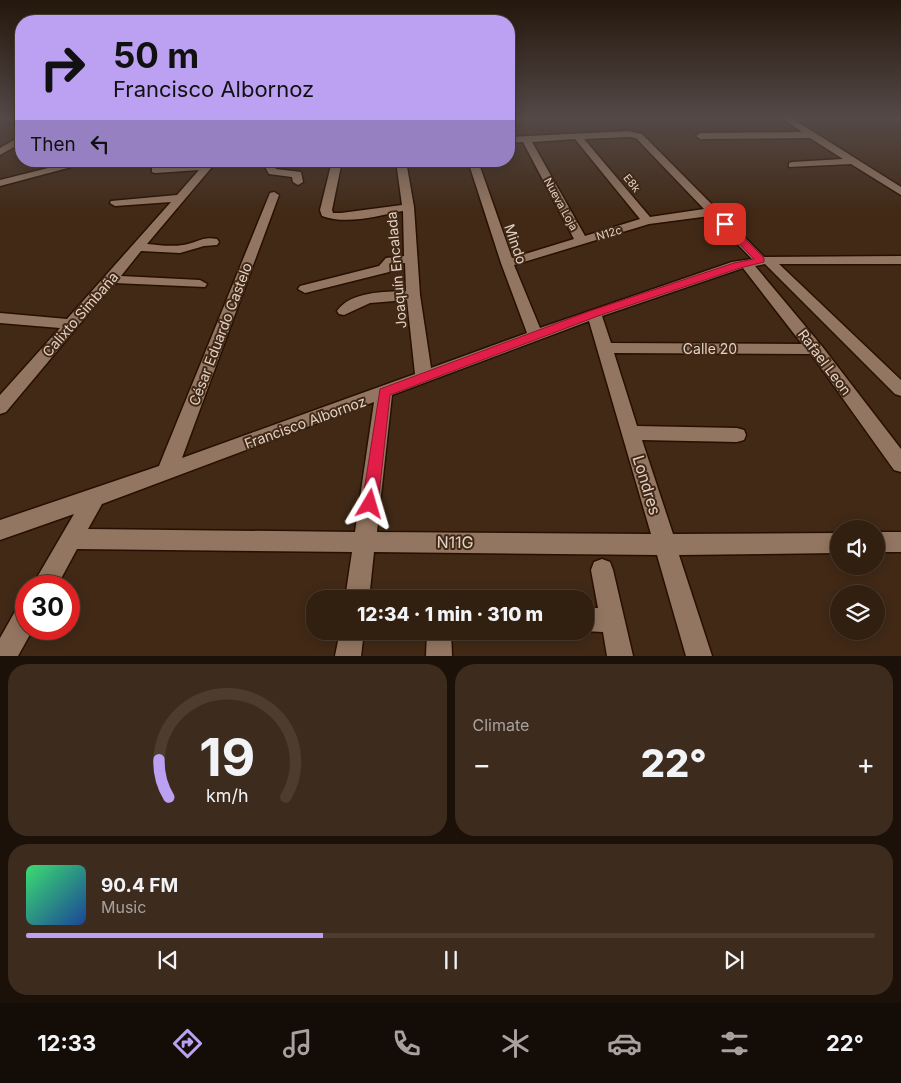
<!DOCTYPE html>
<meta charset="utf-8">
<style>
body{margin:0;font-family:Inter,sans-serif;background:#3d2c1e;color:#f1f3f6;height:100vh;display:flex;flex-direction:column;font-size:19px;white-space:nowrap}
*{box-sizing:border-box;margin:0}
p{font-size:16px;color:#a8a29f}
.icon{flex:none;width:28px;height:28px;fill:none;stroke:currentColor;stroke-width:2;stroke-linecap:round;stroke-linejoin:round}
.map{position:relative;height:656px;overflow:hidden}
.details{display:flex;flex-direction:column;gap:8px;padding:8px;background:#1b1109;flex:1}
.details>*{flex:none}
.banner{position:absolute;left:15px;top:15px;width:500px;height:152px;border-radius:20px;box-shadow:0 2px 12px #0003,0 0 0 1px #4c3d30;background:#bca0f2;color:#111;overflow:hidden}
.tools{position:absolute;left:830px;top:520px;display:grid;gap:10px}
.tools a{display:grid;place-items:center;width:55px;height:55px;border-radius:50%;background:#311f10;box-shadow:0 2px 12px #0003,0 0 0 1px #4c3d30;font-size:25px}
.speed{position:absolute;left:15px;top:575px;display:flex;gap:10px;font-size:25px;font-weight:700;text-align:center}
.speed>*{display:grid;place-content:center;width:65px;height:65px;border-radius:50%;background:#311f10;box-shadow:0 2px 12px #0003,0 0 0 1px #4c3d30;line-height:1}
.speed .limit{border:8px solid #d22;background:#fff;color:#111}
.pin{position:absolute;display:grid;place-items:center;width:42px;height:42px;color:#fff;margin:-21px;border-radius:10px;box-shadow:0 2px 8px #0006}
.me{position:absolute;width:55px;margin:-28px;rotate:7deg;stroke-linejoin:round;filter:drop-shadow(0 0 4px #0008)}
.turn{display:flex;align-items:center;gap:18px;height:105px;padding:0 15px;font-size:22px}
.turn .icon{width:65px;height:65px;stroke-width:2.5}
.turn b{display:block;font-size:35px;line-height:42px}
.then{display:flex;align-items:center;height:48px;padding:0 15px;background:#0003;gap:10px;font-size:19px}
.big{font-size:38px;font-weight:800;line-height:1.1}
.details .tile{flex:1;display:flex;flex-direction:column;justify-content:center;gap:8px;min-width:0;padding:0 18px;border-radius:20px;background:#3d2c1e}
.details .dial{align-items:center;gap:0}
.dial svg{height:130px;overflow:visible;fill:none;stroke:#4c3d30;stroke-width:7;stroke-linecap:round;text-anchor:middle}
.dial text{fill:#f1f3f6;stroke:none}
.song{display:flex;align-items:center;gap:15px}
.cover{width:60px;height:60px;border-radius:8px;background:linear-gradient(135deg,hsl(140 70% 55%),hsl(220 70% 35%))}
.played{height:5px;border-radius:2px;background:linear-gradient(90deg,#bca0f2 35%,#4c3d30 35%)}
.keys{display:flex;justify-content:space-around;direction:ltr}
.heat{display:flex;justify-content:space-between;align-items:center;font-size:28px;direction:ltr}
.details .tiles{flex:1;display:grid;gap:8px;grid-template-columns:1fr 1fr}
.tile:last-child{grid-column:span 2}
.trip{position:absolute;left:306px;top:590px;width:288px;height:50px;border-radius:20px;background:#311f10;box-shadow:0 2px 12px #0003,0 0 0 1px #4c3d30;font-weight:800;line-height:50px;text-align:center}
.tabs{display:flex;height:80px;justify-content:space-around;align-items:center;background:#140c06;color:#a8a29f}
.tabs .icon{width:35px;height:35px}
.tabs .active{color:#bca0f2}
.tabs b{font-size:22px;color:#f1f3f6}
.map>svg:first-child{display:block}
</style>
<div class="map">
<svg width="901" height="656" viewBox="0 0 901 656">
<rect width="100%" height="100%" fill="#412916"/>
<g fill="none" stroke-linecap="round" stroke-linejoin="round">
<defs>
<g id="minor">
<path d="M1,119H21V122L5,121Z"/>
<path d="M783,119H793L901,187V195L851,164L789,167V163L792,162L843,159L810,138L700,139L696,136L700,133L802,132Z"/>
<path d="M628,131L642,134L764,257L901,256V264H779L901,380V396L895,394L765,264L755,266L821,345L901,449V472L894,470L811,354L614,353L637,426L737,428L744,430L746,435L744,440L737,442L642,440L673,534L839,533V553L679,555L712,656H686L657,555L374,552L369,599H345L352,552L77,549L57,586H32L74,514L0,540V520L159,466L270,193L274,192L279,195L182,458L415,374L407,300L370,303L344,315L339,314L337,311C351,291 384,292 406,291L405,263L395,264L389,272L305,293L298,289L300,286L379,266L386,258L404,256L403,211C377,216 347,225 322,216L320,210L332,161H342L332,210L333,213H341L402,205L396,161H406L414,207L420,295L431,368L527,333L501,263L468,161H478L512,258L574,239L523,142L509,143V137ZM628,137L636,138L704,209L650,217L584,139ZM575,139L640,219L585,236L532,142ZM710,216L752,259L732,262L540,328L514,265L649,224ZM743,268L802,344L611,343L602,316ZM589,321L651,534L377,532L392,395ZM374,402L355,532L88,529L102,504Z"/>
<path d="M21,136V143L0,155V148Z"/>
<path d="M76,161H94L0,186V180Z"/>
<path d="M207,161H217L147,244C159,245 171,247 183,245C197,243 202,236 217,239L219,242L217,245L204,246L180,253L141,251L121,276L200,280L207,284L205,287L114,283L6,412L0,414V395L60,328L0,323V313L67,319L171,202L115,206L110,203L111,201L177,195L199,170L155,173L152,172V168L205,163Z"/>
<path d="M267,161H277L275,167L276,169L301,172L303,182L298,185L293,182L292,177L269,174L265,167Z"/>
<rect x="876" y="532" width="25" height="20"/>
<path d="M602,559L610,562L613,570L633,656H607L603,632L583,631H585V608H598L591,570L594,562Z"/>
<path d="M26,605V629H33L18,656H0V638L17,608Z"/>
<path d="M340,631H364L361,656H335Z"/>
<path d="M427,631H451L452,656H426Z"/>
</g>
</defs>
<use href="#minor" stroke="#271001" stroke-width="3"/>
<use href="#minor" fill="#937661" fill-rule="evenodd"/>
</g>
<linearGradient id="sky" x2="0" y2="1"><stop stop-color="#24170c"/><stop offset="0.56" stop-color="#544947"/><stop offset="1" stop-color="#544947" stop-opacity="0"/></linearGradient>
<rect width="901" height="211" fill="url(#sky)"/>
<path fill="#e11d48" stroke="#92132f" d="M722,222H728L764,258V262L740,268L598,316L390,395L378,504L376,509L370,511L364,509L362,504L380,389L590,311L734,263L754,259L722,226Z"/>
<g text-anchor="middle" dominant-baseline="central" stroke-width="4" stroke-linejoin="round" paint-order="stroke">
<g font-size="11" fill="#e2d1c6" stroke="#412916">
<text transform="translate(632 183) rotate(51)">E8k</text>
<text transform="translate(561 204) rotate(61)">Nueva Loja</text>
<text transform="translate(609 233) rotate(-17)">N12c</text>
</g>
<g font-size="14" fill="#e2d1c6" stroke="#412916">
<text transform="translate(516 244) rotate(71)">Mindo</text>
<text transform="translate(396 270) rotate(-95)">Joaquín Encalada</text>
<text transform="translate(80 314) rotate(-49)">Calixto Simbaña</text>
<text transform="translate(220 334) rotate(-69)">César Eduardo Castelo</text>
<text x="710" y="348">Calle 20</text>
<text transform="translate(825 362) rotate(53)">Rafael Leon</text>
<text transform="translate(305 422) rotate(-20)">Francisco Albornoz</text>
</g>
<g font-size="16" fill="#e2d1c6" stroke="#412916">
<text transform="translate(647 485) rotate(73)">Londres</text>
<text transform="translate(455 542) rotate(1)">N11G</text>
</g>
</g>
</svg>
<div class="tools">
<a><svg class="icon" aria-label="sound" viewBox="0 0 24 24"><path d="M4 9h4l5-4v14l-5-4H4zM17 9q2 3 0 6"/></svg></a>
<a><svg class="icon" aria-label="layers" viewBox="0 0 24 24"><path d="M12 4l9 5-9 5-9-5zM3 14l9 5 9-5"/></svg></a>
</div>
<div class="speed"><div class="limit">30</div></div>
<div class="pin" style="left:725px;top:224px;background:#d93025"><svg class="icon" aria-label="arrive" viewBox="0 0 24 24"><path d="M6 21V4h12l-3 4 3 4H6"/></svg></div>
<svg class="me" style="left:370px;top:504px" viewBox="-20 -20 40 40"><path d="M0-17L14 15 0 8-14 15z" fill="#e11d48" stroke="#fff" stroke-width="4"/></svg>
<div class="trip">12:34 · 1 min · 310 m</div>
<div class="banner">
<div class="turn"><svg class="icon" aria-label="right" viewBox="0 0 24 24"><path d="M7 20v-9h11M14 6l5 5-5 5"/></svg><div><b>50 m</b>Francisco Albornoz</div></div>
<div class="then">Then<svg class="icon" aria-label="left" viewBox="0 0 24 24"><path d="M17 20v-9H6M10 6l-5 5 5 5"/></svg></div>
</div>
</div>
<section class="details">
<div class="tiles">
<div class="tile dial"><svg viewBox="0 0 100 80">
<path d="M14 69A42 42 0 1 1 86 69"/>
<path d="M14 69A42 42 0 0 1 8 46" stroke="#bca0f2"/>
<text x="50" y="56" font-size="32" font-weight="700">19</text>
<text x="50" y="72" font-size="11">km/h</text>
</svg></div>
<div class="tile"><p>Climate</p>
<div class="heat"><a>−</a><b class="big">22°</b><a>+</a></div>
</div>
<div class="tile">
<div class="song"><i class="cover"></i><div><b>90.4 FM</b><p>Music</p></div></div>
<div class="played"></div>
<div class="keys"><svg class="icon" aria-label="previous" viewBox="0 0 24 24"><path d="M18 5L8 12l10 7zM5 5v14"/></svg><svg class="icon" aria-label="pause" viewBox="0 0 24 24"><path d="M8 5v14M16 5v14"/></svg><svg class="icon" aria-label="next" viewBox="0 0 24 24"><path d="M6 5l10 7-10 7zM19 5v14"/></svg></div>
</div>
</div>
</section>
<nav class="tabs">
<b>12:33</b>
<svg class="icon active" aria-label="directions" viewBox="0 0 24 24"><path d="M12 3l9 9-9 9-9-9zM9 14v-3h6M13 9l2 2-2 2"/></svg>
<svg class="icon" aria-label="music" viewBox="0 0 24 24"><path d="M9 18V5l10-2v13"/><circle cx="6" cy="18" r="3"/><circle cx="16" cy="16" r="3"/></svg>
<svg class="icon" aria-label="phone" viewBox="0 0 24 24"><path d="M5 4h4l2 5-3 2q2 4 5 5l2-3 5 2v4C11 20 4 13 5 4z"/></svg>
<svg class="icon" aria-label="climate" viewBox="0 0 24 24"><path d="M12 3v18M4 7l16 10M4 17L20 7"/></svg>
<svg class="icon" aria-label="car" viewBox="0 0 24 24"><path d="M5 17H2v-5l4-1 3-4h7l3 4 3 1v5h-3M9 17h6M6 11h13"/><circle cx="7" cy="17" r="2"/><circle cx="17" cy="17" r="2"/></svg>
<svg class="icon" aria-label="filters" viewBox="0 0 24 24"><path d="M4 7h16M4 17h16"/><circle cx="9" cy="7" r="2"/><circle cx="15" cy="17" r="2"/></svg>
<b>22°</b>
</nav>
